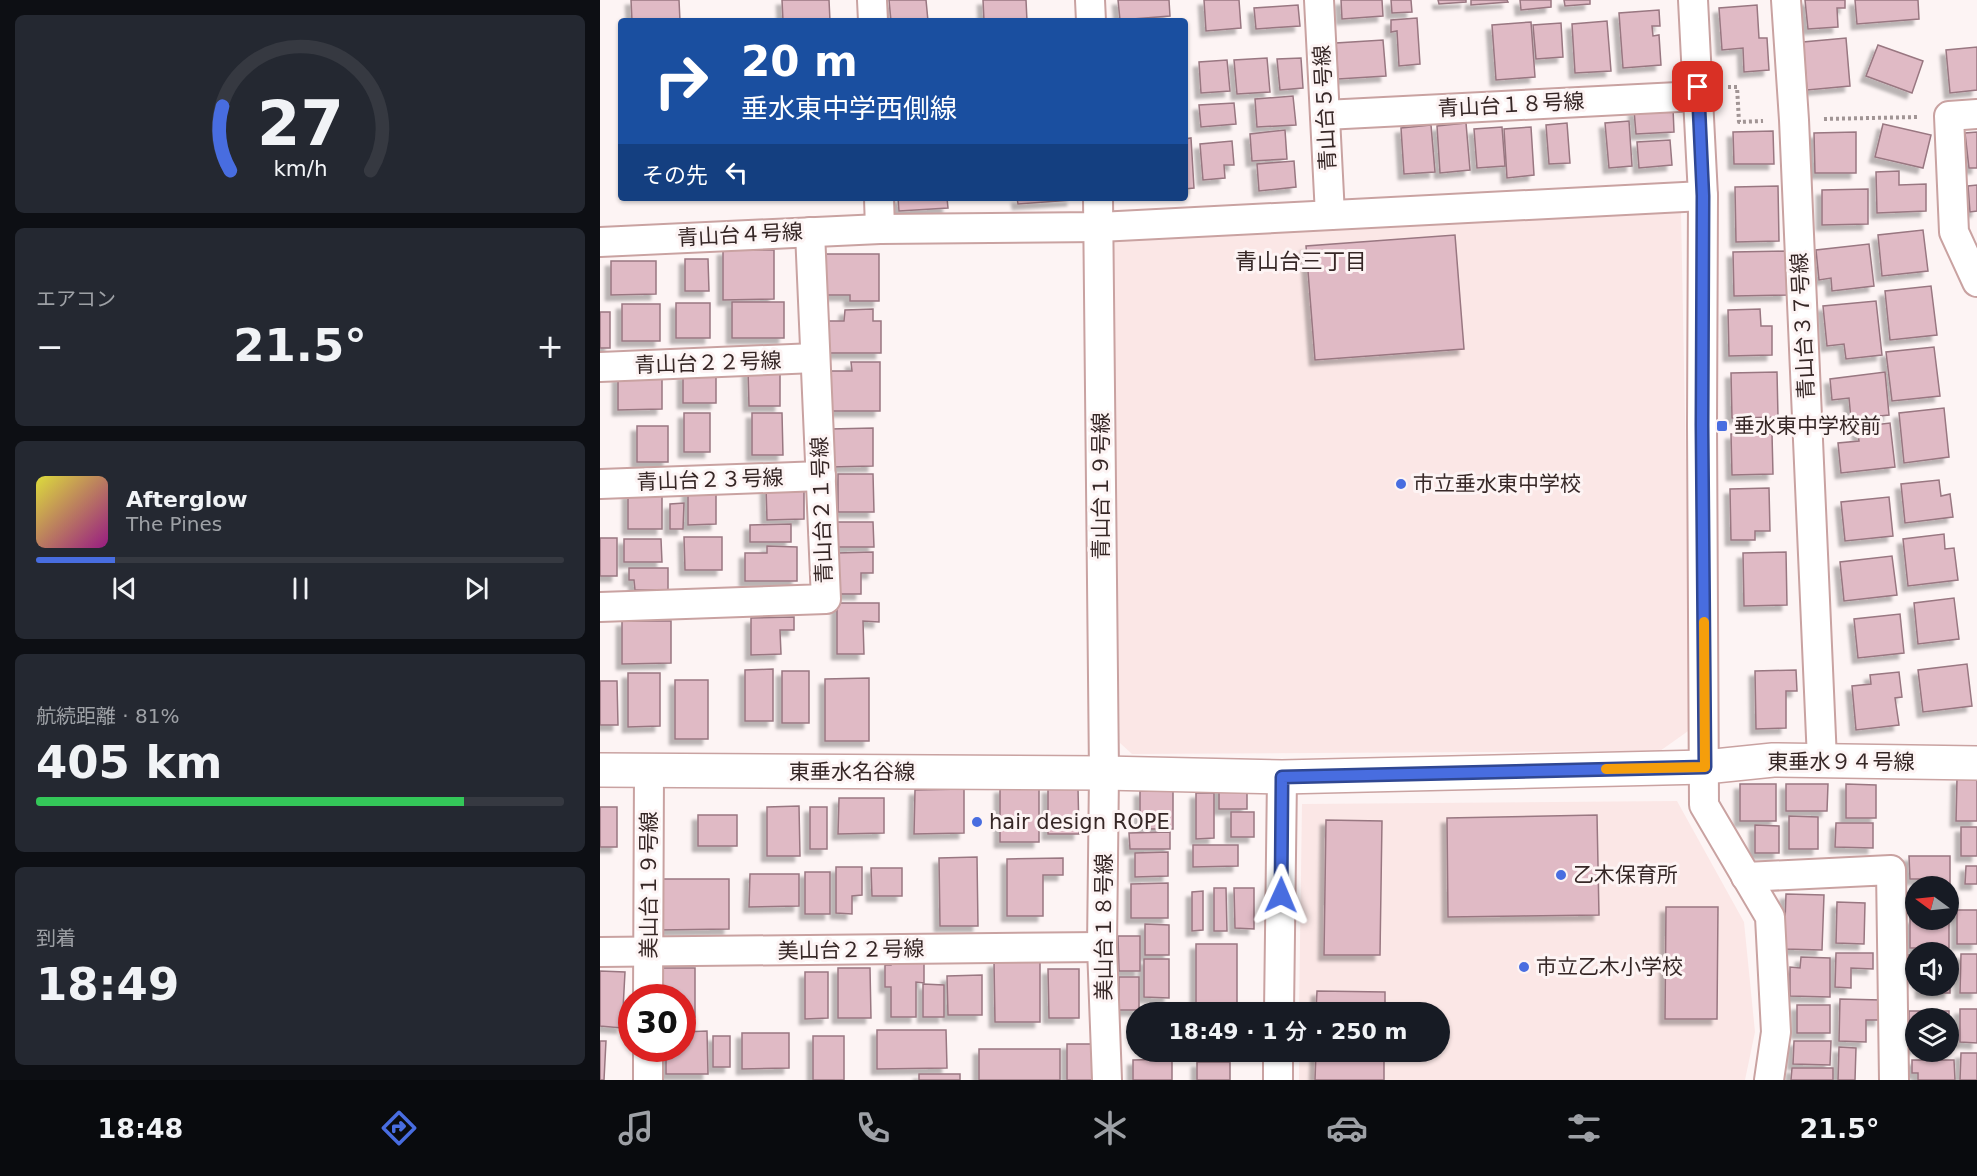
<!DOCTYPE html>
<html lang="ja">
<meta charset="utf-8">
<style>
body{margin:0;font-family:"DejaVu Sans","Noto Sans JP",sans-serif;background:#242831;color:#f1f3f6;height:100vh;display:flex;flex-direction:column;font-size:22px;white-space:nowrap}
*{box-sizing:border-box;margin:0}
p{font-size:20px;color:#9ea1a6}
.icon{flex:none;width:33px;height:33px;fill:none;stroke:currentColor;stroke-width:2;stroke-linecap:round;stroke-linejoin:round}
.map{position:relative;flex:1;overflow:hidden}
.panel{display:flex;flex-direction:column;gap:15px;padding:15px;background:#0d0f14;width:600px}
.panel>*{flex:none}
.top-card{position:absolute;left:18px;top:18px;width:570px;height:183px;border-radius:6px;box-shadow:0 2px 4px #0004;background:#1a4fa0;color:#fff;overflow:hidden}
.needle{width:39px;rotate:285deg}
.controls{position:absolute;left:1305px;top:876px;display:grid;gap:12px}
.controls a{display:grid;place-items:center;width:54px;height:54px;border-radius:50%;background:#171b24;box-shadow:0 2px 4px #0004;font-size:30px}
.speed{position:absolute;left:18px;top:984px;display:flex;gap:12px;font-size:30px;font-weight:700;text-align:center}
.speed>*{display:grid;place-content:center;width:78px;height:78px;border-radius:50%;background:#171b24;box-shadow:0 2px 4px #0004;line-height:1}
.speed .limit{border:9px solid #d22;background:#fff;color:#111}
.pin{position:absolute;display:grid;place-items:center;width:51px;height:51px;color:#fff;margin:-26px;border-radius:12px;box-shadow:0 3px 9px #0006}
.me{position:absolute;width:66px;margin:-33px;rotate:1deg;stroke-linejoin:round;filter:drop-shadow(0 0 4px #0008)}
.turn{display:flex;align-items:center;gap:21px;height:126px;padding:0 24px;font-size:27px}
.turn .icon{width:78px;height:78px;stroke-width:2.5}
.turn b{display:block;font-size:42px;line-height:51px}
.then{display:flex;align-items:center;height:57px;padding:0 24px;background:#0003;gap:12px;font-size:22px}
.big{font-size:45px;font-weight:600;line-height:1.1}
.panel .widget{flex:1;display:flex;flex-direction:column;justify-content:center;gap:9px;min-width:0;padding:0 21px;border-radius:9px;background:#242831}
.panel .dial{align-items:center;gap:0}
.dial svg{height:156px;overflow:visible;fill:none;stroke:#363941;stroke-width:7;stroke-linecap:round;text-anchor:middle}
.dial text{fill:#f1f3f6;stroke:none}
.song{display:flex;align-items:center;gap:18px}
.cover{width:72px;height:72px;border-radius:9px;background:linear-gradient(135deg,hsl(60 70% 55%),hsl(310 70% 35%))}
.played{height:6px;border-radius:3px;background:linear-gradient(90deg,#486de0 15%,#363941 15%)}
.keys{display:flex;justify-content:space-around;direction:ltr}
.heat{display:flex;justify-content:space-between;align-items:center;font-size:33px;direction:ltr}
.charge{height:9px;border-radius:4px;background:linear-gradient(90deg,#34c759 81%,#363941 0)}
.trip{position:absolute;left:526px;top:1002px;width:324px;height:60px;border-radius:30px;background:#171b24;box-shadow:0 2px 4px #0004;font-weight:600;line-height:60px;text-align:center}
.menu{display:flex;height:96px;justify-content:space-around;align-items:center;background:#090b0e;color:#9ea1a6}
.menu .icon{width:42px;height:42px}
.menu .current{color:#486de0}
.menu b{font-size:27px;color:#f1f3f6}
main{display:flex;flex:1;min-height:0}
.map>svg:first-child{display:block}
</style>
<main>
<section class="panel">
<div class="widget dial"><svg viewBox="0 0 100 80">
<path d="M14 69A42 42 0 1 1 86 69"/>
<path d="M14 69A42 42 0 0 1 10 36" stroke="#486de0"/>
<text x="50" y="56" font-size="32" font-weight="700">27</text>
<text x="50" y="72" font-size="11">km/h</text>
</svg></div>
<div class="widget"><p>エアコン</p>
<div class="heat"><a>−</a><b class="big">21.5°</b><a>+</a></div>
</div>
<div class="widget">
<div class="song"><i class="cover"></i><div><b>Afterglow</b><p>The Pines</p></div></div>
<div class="played"></div>
<div class="keys"><svg class="icon" aria-label="previous" viewBox="0 0 24 24"><path d="M18 5L8 12l10 7zM5 5v14"/></svg><svg class="icon" aria-label="pause" viewBox="0 0 24 24"><path d="M8 5v14M16 5v14"/></svg><svg class="icon" aria-label="next" viewBox="0 0 24 24"><path d="M6 5l10 7-10 7zM19 5v14"/></svg></div>
</div>
<div class="widget"><p>航続距離 · 81%</p><b class="big">405 km</b><div class="charge"></div></div>
<div class="widget"><p>到着</p><b class="big">18:49</b></div>
</section>
<div class="map">
<svg width="1377" height="1080" viewBox="0 0 1377 1080">
<defs>
<filter id="shadow"><feDropShadow dx="-5.5" dy="5.5" stdDeviation="1.5" flood-color="#0004"/></filter>
</defs>
<rect width="100%" height="100%" fill="#fdf4f4"/>
<g fill="#fbe7e6">
<path d="M1081,211L1091,729L1060,751L532,754L520,743L512,239Z"/>
<path d="M1077,801L1144,922L1155,1032L1145,1080H699V1052H840V1012H699L702,804Z"/>
</g>
<g fill="#e0bac5" stroke="#997781" stroke-width="1.5" filter="url(#shadow)">
<path d="M31,0H79L80,21H32Z"/>
<path d="M182,0H229L230,21H183Z"/>
<path d="M289,0H326L328,21H291Z"/>
<path d="M383,0H426L427,21H384Z"/>
<path d="M518,0H569L570,16L520,20Z"/>
<path d="M604,0H639L641,28L606,31Z"/>
<path d="M741,0H782L783,16L742,19Z"/>
<path d="M791,0H811L812,12L792,13Z"/>
<path d="M838,0H866V2L839,4Z"/>
<path d="M871,0H907L908,2L871,5Z"/>
<path d="M920,0H951V7L921,10Z"/>
<path d="M964,0H990V4L965,6Z"/>
<path d="M1205,0H1245V8H1237L1238,27L1208,29Z"/>
<path d="M1255,0H1318L1319,19L1257,24Z"/>
<path d="M698,5L700,26L656,29L654,8Z"/>
<path d="M1157,5L1159,38H1167L1169,70L1144,72L1143,48L1122,50L1119,8Z"/>
<path d="M1059,10L1060,26H1052L1053,36L1059,35L1061,65L1023,68L1019,13Z"/>
<path d="M817,18L820,64L799,66L797,31L791,32V20Z"/>
<path d="M1007,21L1011,71L975,73L972,24Z"/>
<path d="M931,22L935,77L896,80L892,25Z"/>
<path d="M961,23L963,57L936,59L933,25Z"/>
<path d="M1246,38L1250,86L1207,90L1203,42Z"/>
<path d="M783,40L786,76L738,79L736,43Z"/>
<path d="M1278,45L1323,61L1312,93L1266,76Z"/>
<path d="M1377,47V90L1350,93L1346,50Z"/>
<path d="M667,58L670,92L637,94L634,60Z"/>
<path d="M701,58L703,88L680,90L677,59Z"/>
<path d="M627,60L630,91L601,93L599,62Z"/>
<path d="M693,96L696,125L657,127L655,99Z"/>
<path d="M634,103L636,124L601,127L599,105Z"/>
<path d="M1073,108L1074,132L1036,134L1034,110Z"/>
<path d="M1029,121L1032,166L1009,168L1005,123Z"/>
<path d="M866,123L870,170L840,173L837,126Z"/>
<path d="M967,123L970,163L949,164L946,125Z"/>
<path d="M1283,124L1331,135L1323,168L1275,157Z"/>
<path d="M831,125L835,172L804,174L801,128Z"/>
<path d="M902,127L905,166L877,168L874,129Z"/>
<path d="M931,127L934,175L907,178L904,129Z"/>
<path d="M685,130L687,159L652,161L650,134Z"/>
<path d="M1173,131L1174,164H1134L1133,132Z"/>
<path d="M1256,132V173H1215L1214,133Z"/>
<path d="M1377,132V168H1369L1365,133Z"/>
<path d="M591,138L594,188L585,189V139Z"/>
<path d="M1070,140L1072,165L1039,168L1037,142Z"/>
<path d="M632,141L634,165H624L625,178L603,180L600,144Z"/>
<path d="M694,161L696,187L659,191L657,164Z"/>
<path d="M1299,171V185L1326,184V211L1277,213L1276,172Z"/>
<path d="M1377,185V211L1370,212L1368,186Z"/>
<path d="M1178,186L1179,241L1136,242L1135,187Z"/>
<path d="M1268,189V224L1222,225V190Z"/>
<path d="M298,198H347L348,208L299,211Z"/>
<path d="M417,198H472V200L418,204Z"/>
<path d="M1323,230L1328,271L1282,276L1278,235Z"/>
<path d="M855,235L864,349L715,360L706,246Z"/>
<path d="M1269,244L1274,286L1232,291L1231,278L1219,280L1216,250Z"/>
<path d="M123,250H174V299L123,300Z"/>
<path d="M1186,251L1187,295L1134,296L1133,252Z"/>
<path d="M224,254H279V301H250V295H224Z"/>
<path d="M85,259H108L109,291H85Z"/>
<path d="M11,261H56V294L11,295Z"/>
<path d="M1331,286L1337,335L1290,340L1285,291Z"/>
<path d="M1276,301L1282,355L1246,359L1244,344L1227,346L1223,306Z"/>
<rect x="132" y="302" width="52" height="36"/>
<rect x="76" y="303" width="34" height="35"/>
<rect x="22" y="304" width="38" height="37"/>
<path d="M273,309V321H281V353H228L227,321H244L245,310Z"/>
<path d="M1160,309L1161,326H1172V355L1129,356L1128,310Z"/>
<rect x="0" y="312" width="10" height="36"/>
<path d="M1334,347L1340,396L1292,401L1286,352Z"/>
<path d="M251,362H280V411H229L228,371H252Z"/>
<path d="M148,370H180V406H149Z"/>
<path d="M1177,372L1178,417L1132,418L1131,373Z"/>
<path d="M1285,372L1289,415L1251,419L1249,398L1232,400L1230,379Z"/>
<path d="M116,373V403H83V374Z"/>
<path d="M18,376H62V409L18,410Z"/>
<path d="M1344,408L1349,457L1304,463L1299,413Z"/>
<rect x="84" y="413" width="26" height="39"/>
<path d="M152,413H182L183,455H152Z"/>
<path d="M1290,423L1295,467L1241,473L1238,443L1259,441L1257,427Z"/>
<rect x="37" y="426" width="31" height="36"/>
<path d="M273,428V466L230,467V429Z"/>
<path d="M1131,434H1172L1173,474L1132,475Z"/>
<path d="M238,474H273L274,512H238Z"/>
<path d="M1339,480L1341,496L1350,494L1353,517L1305,523L1301,484Z"/>
<path d="M166,487H204V519L167,520Z"/>
<path d="M116,488V524L88,525V489Z"/>
<path d="M1169,488L1170,531H1155V540H1131L1130,489Z"/>
<rect x="28" y="493" width="34" height="36"/>
<path d="M1289,497L1293,536L1245,541L1241,502Z"/>
<path d="M84,503L83,529H70V504Z"/>
<path d="M235,522H273L274,547H235Z"/>
<path d="M191,524V542H150V525Z"/>
<path d="M1344,534L1345,549L1354,548L1358,580L1308,586L1303,539Z"/>
<path d="M84,537H122V570H85Z"/>
<rect x="0" y="538" width="17" height="38"/>
<path d="M24,539H61L62,562H24Z"/>
<path d="M167,546L197,547V581H145V553H167Z"/>
<path d="M273,552V573H261V594H237V553Z"/>
<path d="M1186,552L1187,605L1144,606L1143,553Z"/>
<path d="M1292,556L1297,595L1244,601L1240,562Z"/>
<path d="M29,568H68V590H35L34,580H29Z"/>
<path d="M1354,598L1359,639L1318,644L1314,603Z"/>
<path d="M237,603H279V622L263,621L264,654H237Z"/>
<path d="M1300,614L1304,653L1258,658L1254,619Z"/>
<path d="M194,617V630H180L181,654L151,655V618Z"/>
<path d="M22,621H71V663L22,664Z"/>
<path d="M1367,664L1372,706L1323,712L1318,670Z"/>
<path d="M173,669V721H145V670Z"/>
<path d="M1196,670L1197,691H1186V728L1156,729L1155,671Z"/>
<rect x="182" y="671" width="27" height="52"/>
<path d="M1299,672L1302,697L1295,698L1299,725L1256,730L1252,686L1271,684L1270,675Z"/>
<path d="M28,673H60V726L28,727Z"/>
<path d="M269,678V741H225V679Z"/>
<rect x="75" y="680" width="33" height="59"/>
<path d="M0,681H17L18,725H0Z"/>
<path d="M1357,779H1377V821H1356Z"/>
<rect x="619" y="783" width="28" height="26"/>
<rect x="1140" y="784" width="36" height="37"/>
<path d="M1186,784H1228L1227,811H1186Z"/>
<path d="M1246,784L1276,785V818H1246Z"/>
<rect x="400" y="788" width="39" height="54"/>
<path d="M448,788H478L479,834H448Z"/>
<path d="M364,789V833L314,834L315,790Z"/>
<rect x="540" y="791" width="33" height="38"/>
<path d="M596,793H614V838L596,839Z"/>
<path d="M239,798H284V833L238,834Z"/>
<path d="M199,806L200,856H167V807Z"/>
<rect x="0" y="807" width="17" height="40"/>
<rect x="210" y="807" width="17" height="42"/>
<rect x="631" y="812" width="23" height="25"/>
<rect x="98" y="815" width="39" height="31"/>
<path d="M997,815L999,915L848,917L847,818Z"/>
<path d="M1189,816L1218,817V849H1189Z"/>
<path d="M726,820L782,821L780,955H724Z"/>
<path d="M1236,823H1273V848L1235,847Z"/>
<path d="M1155,825L1179,826V853H1155Z"/>
<rect x="1361" y="827" width="16" height="29"/>
<path d="M570,832V849H530L529,833Z"/>
<path d="M593,845H638V866L593,867Z"/>
<path d="M568,852V876L535,877V853Z"/>
<path d="M1309,856H1350V889L1348,886H1322V879H1310Z"/>
<path d="M377,857L378,926H340L339,858Z"/>
<path d="M463,858V875H443V916H407V859Z"/>
<path d="M1366,866H1377V884H1365Z"/>
<path d="M236,867H262V895L252,896V914L236,913Z"/>
<path d="M271,868H302V896H272Z"/>
<rect x="205" y="872" width="25" height="42"/>
<path d="M150,874H199V906L149,907Z"/>
<path d="M59,879H129V929L59,930Z"/>
<path d="M568,883V918H531V884Z"/>
<path d="M614,888H626L627,931H614Z"/>
<path d="M634,888H654V929L635,928Z"/>
<path d="M603,891V930L592,931V892Z"/>
<path d="M1186,894L1224,895L1222,950L1184,949Z"/>
<path d="M1237,902L1265,903L1264,944L1236,943Z"/>
<path d="M1066,907H1118L1117,1019H1065Z"/>
<rect x="1357" y="910" width="20" height="34"/>
<path d="M1310,918H1316V920H1348L1349,918V948H1310Z"/>
<path d="M545,924L569,925V955H545Z"/>
<path d="M518,936H540V971H519Z"/>
<path d="M596,944H637V1011L596,1012Z"/>
<path d="M1236,953H1273V969L1251,968V988L1235,987Z"/>
<path d="M1361,954H1377V993H1360Z"/>
<rect x="1308" y="955" width="8" height="19"/>
<path d="M1348,955H1350V993H1321V986H1348Z"/>
<path d="M1201,957L1230,958V997L1190,996V967L1200,968Z"/>
<path d="M544,959H569V998L544,997Z"/>
<path d="M291,961H324V983L316,982V1017H291V987H285V965H291Z"/>
<path d="M440,961V1022H395L394,962Z"/>
<path d="M63,968H95V1017H82V998H63Z"/>
<path d="M238,968H270L271,1018H238Z"/>
<path d="M448,969H479V1018H449Z"/>
<path d="M0,971L25,972L22,1028L0,1026Z"/>
<path d="M205,972H228V1018L205,1019Z"/>
<path d="M382,975V1015H348L347,976Z"/>
<rect x="519" y="977" width="20" height="33"/>
<path d="M323,984L344,985V1017H323Z"/>
<path d="M717,991L785,992V1012H716Z"/>
<path d="M1240,999L1281,1000L1280,1020H1266V1042L1239,1041Z"/>
<rect x="1197" y="1005" width="33" height="28"/>
<path d="M1360,1009H1377V1043L1360,1042Z"/>
<path d="M1309,1011H1349V1049L1348,1018H1316V1049H1309Z"/>
<path d="M277,1030H346L347,1068L277,1069Z"/>
<path d="M107,1031L108,1074H66V1048H82V1032Z"/>
<path d="M142,1033H189V1068L142,1069Z"/>
<rect x="113" y="1036" width="17" height="31"/>
<rect x="213" y="1036" width="31" height="44"/>
<path d="M0,1041H6L4,1080H0Z"/>
<path d="M1194,1041H1231L1230,1065L1193,1064Z"/>
<rect x="467" y="1044" width="27" height="36"/>
<path d="M1239,1047L1256,1048L1255,1080H1238Z"/>
<rect x="379" y="1049" width="81" height="31"/>
<path d="M716,1052H784V1080H715Z"/>
<path d="M1361,1053H1377V1080H1360Z"/>
<path d="M572,1059V1080H533V1060Z"/>
<path d="M1312,1060H1354L1355,1080H1318V1073H1312Z"/>
<rect x="597" y="1062" width="33" height="18"/>
<path d="M1192,1068H1233V1080H1191Z"/>
<rect x="319" y="1074" width="41" height="6"/>
</g>
<g fill="none" stroke-linecap="round" stroke-linejoin="round">
<defs>
<g id="street">
<path d="M272,0L273,21"/>
<path d="M490,0L491,21"/>
<path d="M719,0L730,215"/>
<path d="M1093,0L1103,196L1102,425L1104,805L1170,917L1176,1032L1169,1080"/>
<path d="M1186,0L1194,120L1222,760"/>
<path d="M1377,114L1349,116L1354,232L1377,282"/>
<path d="M725,115L1098,96"/>
<path d="M279,198L280,229"/>
<path d="M498,198L504,773L502,947L507,1080"/>
<path d="M0,242L280,229L499,227L1103,196"/>
<path d="M0,367L215,358"/>
<path d="M0,484L221,476"/>
<path d="M0,607L226,599L210,232"/>
<path d="M1146,877L1291,870L1294,1080"/>
<path d="M0,952L502,947"/>
<path d="M48,998L49,772"/>
<path d="M679,1012L682,777"/>
<path d="M48,1080V1048"/>
<path d="M678,1080V1052"/>
</g>
<path id="secondary" d="M0,770L504,773L682,777L1105,767L1173,760L1377,763"/>
</defs>
<use href="#street" stroke="#c9a2a1" stroke-width="32"/>
<use href="#secondary" stroke="#c9a2a1" stroke-width="36"/>
<g stroke="#a19595" stroke-width="4" stroke-dasharray="3 3" stroke-linecap="butt">
<path d="M1128,87H1137L1139,122L1163,121"/>
<path d="M1224,119L1319,117"/>
</g>
<use href="#street" stroke="#fff" stroke-width="28"/>
<use href="#secondary" stroke="#fff" stroke-width="33"/>
</g>
<g fill="none" stroke-linecap="round" stroke-linejoin="round">
<defs>
<path id="route" d="M681,895L682,777L1105,767L1102,425L1103,196L1098,87"/>
</defs>
<use href="#route" stroke="#2f4792" stroke-width="15"/>
<use href="#route" stroke="#486de0" stroke-width="10"/>
<path stroke="#f59e0b" stroke-width="10" d="M1006,769L1105,767L1104,622"/>
</g>
<g fill="#486de0" stroke="#fdf4f4" stroke-width="2">
<rect x="1116" y="420" width="12" height="12" rx="3"/>
<circle cx="801" cy="484" r="6"/>
<circle cx="377" cy="822" r="6"/>
<circle cx="961" cy="875" r="6"/>
<circle cx="924" cy="967" r="6"/>
</g>
<g text-anchor="middle" dominant-baseline="central" stroke-width="6" stroke-linejoin="round" paint-order="stroke">
<g font-size="21" fill="#362726" stroke="#fdf4f4">
<text transform="translate(911 105) rotate(-3)">青山台１８号線</text>
<text transform="translate(725 108) rotate(-93)">青山台５号線</text>
<text transform="translate(140 235) rotate(-3)">青山台４号線</text>
<text transform="translate(1203 326) rotate(-93)">青山台３７号線</text>
<text transform="translate(108 363) rotate(-2)">青山台２２号線</text>
<text transform="translate(110 480) rotate(-2)">青山台２３号線</text>
<text transform="translate(501 486) rotate(-90)">青山台１９号線</text>
<text transform="translate(222 510) rotate(-92)">青山台２１号線</text>
<text x="1241" y="762">東垂水９４号線</text>
<text x="252" y="772">東垂水名谷線</text>
<text transform="translate(49 885) rotate(-90)">美山台１９号線</text>
<text transform="translate(504 927) rotate(-90)">美山台１８号線</text>
<text transform="translate(251 950) rotate(-1)">美山台２２号線</text>
</g>
<g font-size="21" fill="#362726" stroke="#fdf4f4" text-anchor="start">
<text x="1134" y="426">垂水東中学校前</text>
<text x="813" y="484">市立垂水東中学校</text>
<text x="389" y="822">hair design ROPE</text>
<text x="973" y="875">乙木保育所</text>
<text x="936" y="967">市立乙木小学校</text>
</g>
<g font-size="22" fill="#362726" stroke="#fdf4f4">
<text x="701" y="261">青山台三丁目</text>
</g>
</g>
</svg>
<div class="controls">
<a><svg class="needle" viewBox="-14 -14 28 28"><path d="M0-13l5 13h-10z" fill="#e53935"/><path d="M0 13l5-13h-10z" fill="#9ea1a6"/></svg></a>
<a><svg class="icon" aria-label="sound" viewBox="0 0 24 24"><path d="M4 9h4l5-4v14l-5-4H4zM17 9q2 3 0 6"/></svg></a>
<a><svg class="icon" aria-label="layers" viewBox="0 0 24 24"><path d="M12 4l9 5-9 5-9-5zM3 14l9 5 9-5"/></svg></a>
</div>
<div class="speed"><div class="limit">30</div></div>
<div class="pin" style="left:1098px;top:87px;background:#d93025"><svg class="icon" aria-label="arrive" viewBox="0 0 24 24"><path d="M6 21V4h12l-3 4 3 4H6"/></svg></div>
<svg class="me" style="left:681px;top:895px" viewBox="-20 -20 40 40"><path d="M0-17L14 15 0 8-14 15z" fill="#486de0" stroke="#fff" stroke-width="4"/></svg>
<div class="trip">18:49 · 1 分 · 250 m</div>
<div class="top-card">
<div class="turn"><svg class="icon" aria-label="right" viewBox="0 0 24 24"><path d="M7 20v-9h11M14 6l5 5-5 5"/></svg><div><b>20 m</b>垂水東中学西側線</div></div>
<div class="then">その先<svg class="icon" aria-label="left" viewBox="0 0 24 24"><path d="M17 20v-9H6M10 6l-5 5 5 5"/></svg></div>
</div>
</div>
</main>
<nav class="menu">
<b>18:48</b>
<svg class="icon current" aria-label="directions" viewBox="0 0 24 24"><path d="M12 3l9 9-9 9-9-9zM9 14v-3h6M13 9l2 2-2 2"/></svg>
<svg class="icon" aria-label="music" viewBox="0 0 24 24"><path d="M9 18V5l10-2v13"/><circle cx="6" cy="18" r="3"/><circle cx="16" cy="16" r="3"/></svg>
<svg class="icon" aria-label="phone" viewBox="0 0 24 24"><path d="M5 4h4l2 5-3 2q2 4 5 5l2-3 5 2v4C11 20 4 13 5 4z"/></svg>
<svg class="icon" aria-label="climate" viewBox="0 0 24 24"><path d="M12 3v18M4 7l16 10M4 17L20 7"/></svg>
<svg class="icon" aria-label="car" viewBox="0 0 24 24"><path d="M5 17H2v-5l4-1 3-4h7l3 4 3 1v5h-3M9 17h6M6 11h13"/><circle cx="7" cy="17" r="2"/><circle cx="17" cy="17" r="2"/></svg>
<svg class="icon" aria-label="filters" viewBox="0 0 24 24"><path d="M4 7h16M4 17h16"/><circle cx="9" cy="7" r="2"/><circle cx="15" cy="17" r="2"/></svg>
<b>21.5°</b>
</nav>
